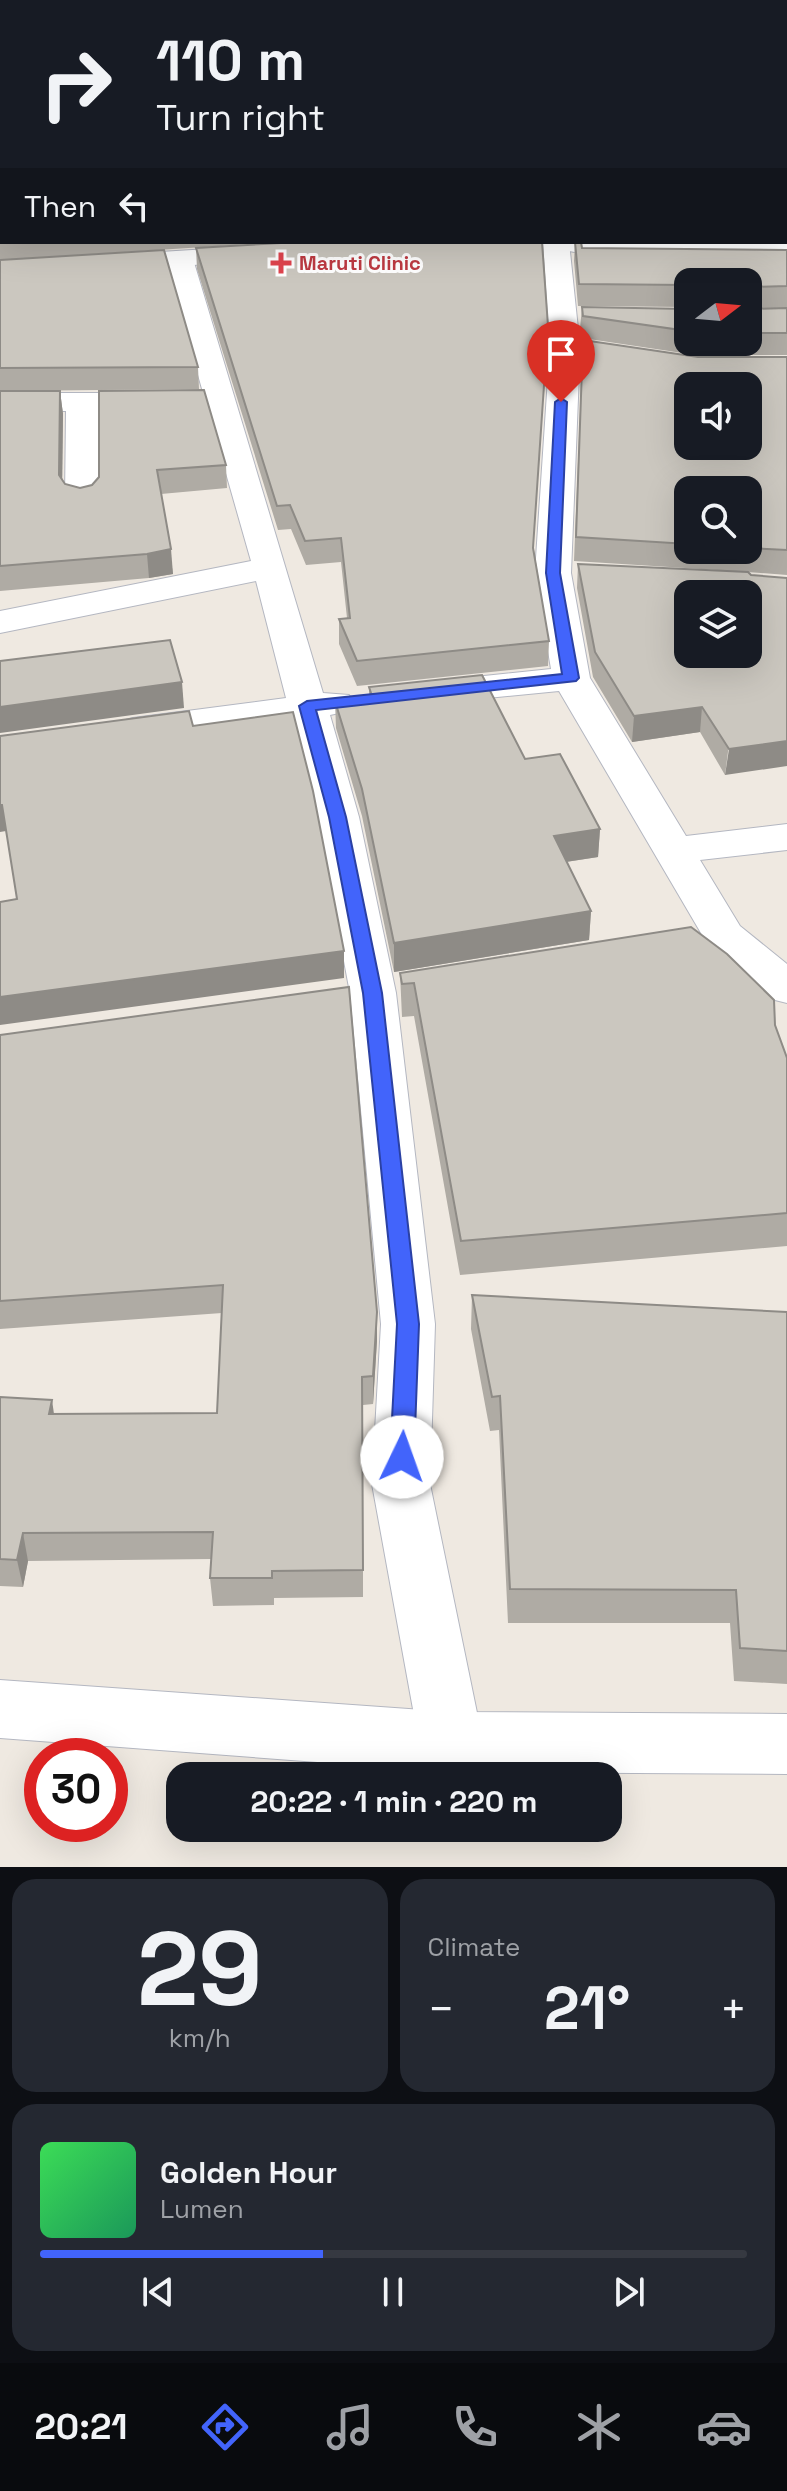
<!DOCTYPE html>
<meta charset="utf-8">
<style>
body{margin:0;font-family:"Space Grotesk",sans-serif;background:#242831;color:#f1f3f6;height:100vh;display:flex;flex-direction:column;font-size:30px;white-space:nowrap}
*{box-sizing:border-box;margin:0}
p{font-size:26px;color:#9ea1a6}
.icon{flex:none;width:44px;height:44px;fill:none;stroke:currentColor;stroke-width:2;stroke-linecap:round;stroke-linejoin:round}
.map{position:relative;height:1867px;overflow:hidden}
.sheet{display:flex;flex-direction:column;gap:12px;padding:12px;background:#0d0f14;flex:1}
.sheet>*{flex:none}
.hud{position:absolute;left:0px;top:0px;width:788px;height:244px;box-shadow:0 8px 32px #0002;background:#171b24;color:#f1f3f6;overflow:hidden}
.needle{width:52px;rotate:74deg}
.fabs{position:absolute;left:674px;top:268px;display:grid;gap:16px}
.fabs a{display:grid;place-items:center;width:88px;height:88px;border-radius:16px;background:#171b24;box-shadow:0 8px 32px #0002;font-size:40px}
.speed{position:absolute;left:24px;top:1738px;display:flex;gap:16px;font-size:40px;font-weight:700;text-align:center}
.speed>*{display:grid;place-content:center;width:104px;height:104px;border-radius:50%;background:#171b24;box-shadow:0 8px 32px #0002;line-height:1}
.speed .limit{border:12px solid #d22;background:#fff;color:#111}
.pin{position:absolute;display:grid;place-items:center;width:68px;height:68px;color:#fff;margin:-82px -34px;border-radius:50% 50% 50% 0;rotate:-45deg;box-shadow:0 0 8px #0007}
.pin .icon{rotate:45deg}
.me{position:absolute;width:88px;margin:-44px;rotate:3deg;stroke-linejoin:round;filter:drop-shadow(0 0 6px #0008)}
.turn{display:flex;align-items:center;gap:28px;height:168px;padding:0 24px;font-size:36px}
.turn .icon{width:104px;height:104px;stroke-width:2.5}
.turn b{display:block;font-size:56px;line-height:68px}
.then{display:flex;align-items:center;height:76px;padding:0 24px;background:#0003;gap:16px;font-size:30px}
.big{font-size:60px;font-weight:600;line-height:1.1}
.sheet .widget{flex:1;display:flex;flex-direction:column;justify-content:center;gap:12px;min-width:0;padding:0 28px;border-radius:24px;background:#242831}
.sheet .dial{align-items:center;gap:0}
.dial b{font-size:104px;line-height:1}
.song{display:flex;align-items:center;gap:24px}
.cover{width:96px;height:96px;border-radius:12px;background:linear-gradient(135deg,hsl(130 70% 55%),hsl(150 70% 35%))}
.played{height:8px;border-radius:4px;background:linear-gradient(90deg,#4264fb 40%,#363941 40%)}
.keys{display:flex;justify-content:space-around;direction:ltr}
.heat{display:flex;justify-content:space-between;align-items:center;font-size:44px;direction:ltr}
.sheet .tiles{flex:1;display:grid;gap:12px;grid-template-columns:1fr 1fr}
.widget:last-child{grid-column:span 2}
.trip{position:absolute;left:166px;top:1762px;width:456px;height:80px;border-radius:24px;background:#171b24;box-shadow:0 8px 32px #0002;font-weight:600;line-height:80px;text-align:center}
.dock{display:flex;height:128px;justify-content:space-around;align-items:center;background:#090b0e;color:#9ea1a6}
.dock .icon{width:56px;height:56px}
.dock .current{color:#4264fb}
.dock b{font-size:36px;color:#f1f3f6}
.map>svg:first-child{display:block}
</style>
<div class="map">
<svg width="787" height="1867" viewBox="0 0 787 1867">
<rect width="100%" height="100%" fill="#efe9e1"/>
<g fill="none" stroke-linecap="round" stroke-linejoin="round">
<defs>
<g id="minor">
<path d="M543,242H569L580,348L571,573L590,678L686,836L787,824V850L700,860L740,926L787,964V1003L771,999L708,945L559,691L427,704L414,701L408,693L414,685L427,682L551,669L535,573L550,348Z"/>
<path d="M179,251L189,253L193,259L323,693L349,695L354,703L349,711L330,715L359,817L396,993L435,1324L430,1484L483,1742L474,1763L451,1772L428,1763L419,1742L372,1484L381,1324L350,993L317,817L292,720L133,742L119,738L114,730L119,722L133,718L286,698L256,581L0,633V611L251,561L165,259L169,253Z"/>
<path d="M0,393H158L169,395L173,402L169,409L98,411L99,499L94,506L82,509L70,506L65,499L66,411H0Z"/>
</g>
<g id="tertiary">
<path d="M257,246L267,248L271,254L267,260L0,278V262Z"/>
<path d="M0,1680L451,1712L787,1714V1774L451,1772L0,1738Z"/>
</g>
<g id="secondary">
<path d="M533,0H555L557,2H534Z"/>
<path d="M787,238V254L596,256L553,248L550,242H786Z"/>
</g>
</defs>
<use href="#minor" stroke="#b4b7c1" stroke-width="2"/>
<use href="#tertiary" stroke="#b4b7c1" stroke-width="2"/>
<use href="#secondary" stroke="#b4b7c1" stroke-width="2"/>
<use href="#minor" fill="#fff" fill-rule="evenodd"/>
<use href="#tertiary" fill="#fff" fill-rule="evenodd"/>
<use href="#secondary" fill="#fff" fill-rule="evenodd"/>
</g>
<g fill="#afaba4" fill-rule="evenodd">
<path d="M0,0L2,2V242H282L46,257L198,367L199,389L0,391Z"/>
<path d="M575,242L582,248L787,250V355H696L582,338L580,329L582,307L688,309V342H748V282H688V307L578,306L574,261Z"/>
<path d="M196,248L534,550L549,641L548,666L357,686L339,644V619L347,618L341,562L306,565L291,529L278,530L197,269Z"/>
<path d="M698,357H787V575L748,572L751,575L725,775L700,732L632,742L593,677L577,588L578,564L733,571L574,561L582,362ZM688,490H748V550H688Z"/>
<path d="M0,391H60L63,414L62,480L65,484L80,488L92,485L99,477V391L226,465L227,488L161,494L173,574L149,578L0,591Z"/>
<path d="M369,687L525,759L600,829L598,857L566,862L591,911L589,940L394,972L362,816L336,728L335,701L369,696Z"/>
<path d="M400,973L775,1025L787,1058V1246L460,1275L414,1016L402,1017Z"/>
<path d="M0,1035L377,1312V1340L373,1404L363,1405V1597L274,1598V1605L213,1606L210,1578L211,1559L28,1561L23,1587L0,1586V1397L54,1414L217,1413L222,1313L0,1329Z"/>
<path d="M472,1295L787,1312V1684L734,1681L730,1623H508L499,1430L490,1431L471,1329Z"/>
</g>
<g fill="#8e8b86">
<path d="M60,391L63,414L62,499L59,475Z"/>
<path d="M171,549L173,574L149,578L147,554Z"/>
<path d="M182,682L184,708L0,733V707Z"/>
<path d="M702,707L700,732L632,742L634,716Z"/>
<path d="M787,741V766L725,775L729,749Z"/>
<path d="M0,805H2L6,831L0,832Z"/>
<path d="M600,829L598,857L552,864L554,836Z"/>
<path d="M591,911L589,940L394,972V943Z"/>
<path d="M344,951V978L0,1025V997Z"/>
<path d="M377,1312V1340L373,1404V1376Z"/>
<path d="M52,1400L56,1428L49,1414Z"/>
<path d="M23,1533L28,1561L23,1587L17,1560Z"/>
</g>
<g fill="#cbc7bf" stroke="#8e8b86" stroke-width="2" fill-rule="evenodd">
<path d="M0,0H490L492,2H2V49L0,47Z"/>
<path d="M0,64H2V122L0,121Z"/>
<path d="M2,135V239H0V138H2Z"/>
<path d="M299,242H542L548,326L533,548L549,641L357,661L339,619L350,618L341,538L305,541L290,505L277,506L196,248Z"/>
<path d="M575,242H581L582,248L787,250V286L748,287V309L787,308V333H748V282H688V285L579,284Z"/>
<path d="M164,250L198,367L0,368V260Z"/>
<path d="M582,307L688,309V331L583,316Z"/>
<path d="M583,340L698,357H787V550L748,548V490H688V544L576,537ZM688,386H748V446H688Z"/>
<path d="M204,390L226,465L157,470L171,549L147,554L0,566V391H60L59,475L65,484L80,488L92,485L99,477V391Z"/>
<path d="M578,564L748,572L751,575L787,578V741L729,749L702,707L634,716L595,652ZM688,594H748V654H688Z"/>
<path d="M170,640L182,682L0,707V661Z"/>
<path d="M482,675L525,759L560,754L600,829L554,836L591,911L394,943L362,789L335,701L372,696L369,687Z"/>
<path d="M189,711L193,726L293,712L313,791L344,951L0,997V902L17,899L2,805H0V736Z"/>
<path d="M691,927L727,954L774,1000L775,1025L787,1058V1213L461,1241L414,983L402,984L400,973Z"/>
<path d="M349,987L377,1312L373,1376L362,1377L363,1570L272,1571V1578H210L213,1532L23,1533L17,1560L0,1559V1397L52,1400L49,1414L217,1413L223,1285L0,1301V1035Z"/>
<path d="M472,1295L787,1312V1651L740,1648L736,1590L510,1589L500,1396L492,1397Z"/>
</g>
<path fill="#4264fb" stroke="#2b41a3" stroke-width="2" d="M561,398L567,402L560,573L579,678L576,681L316,710L346,817L382,993L419,1324L414,1457L410,1464L402,1467L394,1464L390,1457L397,1324L363,993L329,817L299,706L307,701L562,674L546,573L555,402Z"/>
<path fill="#e0444e" stroke="#fff" stroke-width="3" d="M277 251h8v8h8v8h-8v8h-8v-8h-8v-8h8z"/>
<g text-anchor="middle" dominant-baseline="central" stroke-width="6" stroke-linejoin="round" paint-order="stroke">
<g font-size="20" font-weight="bold" fill="#be3a42" stroke="#fff" text-anchor="start">
<text x="299" y="263">Maruti Clinic</text>
</g>
</g>
</svg>
<div class="fabs">
<a><svg class="needle" viewBox="-14 -14 28 28"><path d="M0-13l5 13h-10z" fill="#e53935"/><path d="M0 13l5-13h-10z" fill="#9ea1a6"/></svg></a>
<a><svg class="icon" aria-label="sound" viewBox="0 0 24 24"><path d="M4 9h4l5-4v14l-5-4H4zM17 9q2 3 0 6"/></svg></a>
<a><svg class="icon" aria-label="search" viewBox="0 0 24 24"><circle cx="10" cy="10" r="6"/><path d="M15 15l6 6"/></svg></a>
<a><svg class="icon" aria-label="layers" viewBox="0 0 24 24"><path d="M12 4l9 5-9 5-9-5zM3 14l9 5 9-5"/></svg></a>
</div>
<div class="speed"><div class="limit">30</div></div>
<div class="pin" style="left:561px;top:402px;background:#d93025"><svg class="icon" aria-label="arrive" viewBox="0 0 24 24"><path d="M6 21V4h12l-3 4 3 4H6"/></svg></div>
<svg class="me" style="left:402px;top:1457px" viewBox="-20 -20 40 40"><circle r="19" fill="#fff"/><path d="M0-13L10 11 0 6-10 11z" fill="#4264fb"/></svg>
<div class="trip">20:22 · 1 min · 220 m</div>
<div class="hud">
<div class="turn"><svg class="icon" aria-label="right" viewBox="0 0 24 24"><path d="M7 20v-9h11M14 6l5 5-5 5"/></svg><div><b>110 m</b>Turn right</div></div>
<div class="then">Then<svg class="icon" aria-label="left" viewBox="0 0 24 24"><path d="M17 20v-9H6M10 6l-5 5 5 5"/></svg></div>
</div>
</div>
<section class="sheet">
<div class="tiles">
<div class="widget dial"><b>29</b><p>km/h</p></div>
<div class="widget"><p>Climate</p>
<div class="heat"><a>−</a><b class="big">21°</b><a>+</a></div>
</div>
<div class="widget">
<div class="song"><i class="cover"></i><div><b>Golden Hour</b><p>Lumen</p></div></div>
<div class="played"></div>
<div class="keys"><svg class="icon" aria-label="previous" viewBox="0 0 24 24"><path d="M18 5L8 12l10 7zM5 5v14"/></svg><svg class="icon" aria-label="pause" viewBox="0 0 24 24"><path d="M8 5v14M16 5v14"/></svg><svg class="icon" aria-label="next" viewBox="0 0 24 24"><path d="M6 5l10 7-10 7zM19 5v14"/></svg></div>
</div>
</div>
</section>
<nav class="dock">
<b>20:21</b>
<svg class="icon current" aria-label="directions" viewBox="0 0 24 24"><path d="M12 3l9 9-9 9-9-9zM9 14v-3h6M13 9l2 2-2 2"/></svg>
<svg class="icon" aria-label="music" viewBox="0 0 24 24"><path d="M9 18V5l10-2v13"/><circle cx="6" cy="18" r="3"/><circle cx="16" cy="16" r="3"/></svg>
<svg class="icon" aria-label="phone" viewBox="0 0 24 24"><path d="M5 4h4l2 5-3 2q2 4 5 5l2-3 5 2v4C11 20 4 13 5 4z"/></svg>
<svg class="icon" aria-label="climate" viewBox="0 0 24 24"><path d="M12 3v18M4 7l16 10M4 17L20 7"/></svg>
<svg class="icon" aria-label="car" viewBox="0 0 24 24"><path d="M5 17H2v-5l4-1 3-4h7l3 4 3 1v5h-3M9 17h6M6 11h13"/><circle cx="7" cy="17" r="2"/><circle cx="17" cy="17" r="2"/></svg>
</nav>
